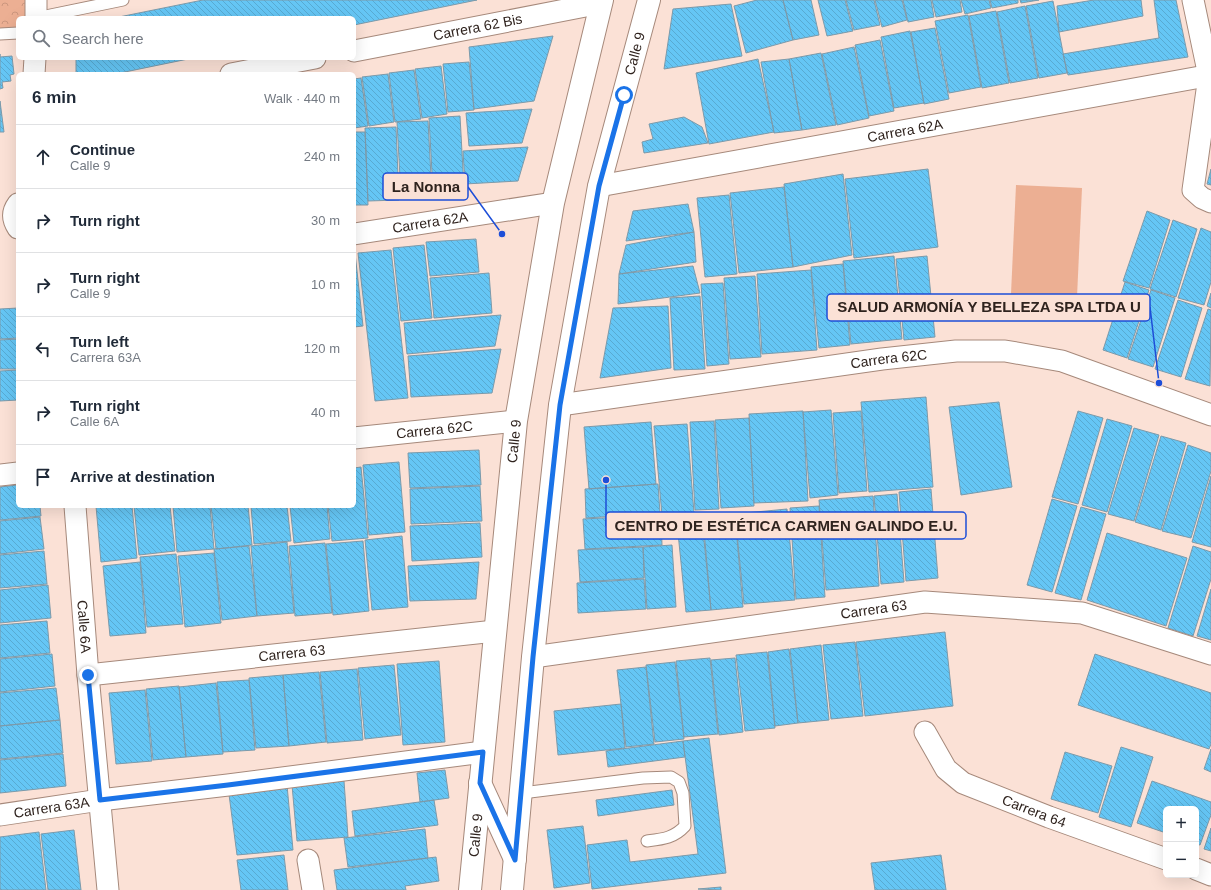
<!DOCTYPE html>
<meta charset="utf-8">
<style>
:root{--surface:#fff;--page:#f6f6f7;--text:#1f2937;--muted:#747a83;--line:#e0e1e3}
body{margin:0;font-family:Arial,sans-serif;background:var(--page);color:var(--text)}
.controls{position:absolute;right:12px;bottom:12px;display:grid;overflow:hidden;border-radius:6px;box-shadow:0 4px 16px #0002}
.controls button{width:36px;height:36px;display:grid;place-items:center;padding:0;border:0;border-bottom:1px solid var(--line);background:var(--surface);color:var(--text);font:20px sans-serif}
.stop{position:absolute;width:12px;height:12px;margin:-9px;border:3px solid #1a73e8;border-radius:50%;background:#fff}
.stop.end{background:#1a73e8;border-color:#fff;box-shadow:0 1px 4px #0008}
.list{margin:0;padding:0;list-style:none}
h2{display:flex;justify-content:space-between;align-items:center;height:52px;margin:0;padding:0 16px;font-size:17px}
h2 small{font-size:13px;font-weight:400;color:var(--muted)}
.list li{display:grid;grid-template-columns:26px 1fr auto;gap:12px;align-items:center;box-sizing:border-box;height:64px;padding:0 16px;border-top:1px solid var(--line)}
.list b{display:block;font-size:15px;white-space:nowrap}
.list p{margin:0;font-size:13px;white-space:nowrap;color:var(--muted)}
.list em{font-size:13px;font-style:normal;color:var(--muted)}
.icon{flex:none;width:22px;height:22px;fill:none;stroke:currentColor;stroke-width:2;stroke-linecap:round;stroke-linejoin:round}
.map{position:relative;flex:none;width:1211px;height:890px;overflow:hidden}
.search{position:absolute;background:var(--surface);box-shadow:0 4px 16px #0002;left:16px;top:16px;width:340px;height:44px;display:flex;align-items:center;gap:10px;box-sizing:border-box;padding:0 14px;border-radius:6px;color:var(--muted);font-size:15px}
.panel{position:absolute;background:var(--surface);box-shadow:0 4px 16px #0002;left:16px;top:72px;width:340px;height:436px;border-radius:6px}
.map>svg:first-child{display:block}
.park{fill:url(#park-crowns)}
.garden{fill:#ecaf93}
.building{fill:url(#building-back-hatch);stroke:#7c9aaa}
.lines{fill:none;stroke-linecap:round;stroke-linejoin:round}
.lane-casing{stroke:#a6897b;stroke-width:13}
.street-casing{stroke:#a6897b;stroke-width:23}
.secondary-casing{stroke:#a6897b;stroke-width:24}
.lane{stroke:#fff;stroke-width:11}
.street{stroke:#fff;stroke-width:21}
.secondary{stroke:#fff;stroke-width:22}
.route{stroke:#1a73e8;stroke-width:5}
.labels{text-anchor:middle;stroke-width:3;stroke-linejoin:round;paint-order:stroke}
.street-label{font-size:14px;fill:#2f231e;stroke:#fbe1d6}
.leader{fill:none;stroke:#1d4ed8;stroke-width:1.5}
.callout-dot{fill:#1d4ed8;stroke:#fbe1d6;stroke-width:1.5}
.callout{fill:#fbe1d6;stroke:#1d4ed8;stroke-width:1.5}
.callout-label{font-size:15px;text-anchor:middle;font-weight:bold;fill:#2f231e}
</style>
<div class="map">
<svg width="1211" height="890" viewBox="0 0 1211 890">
<defs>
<pattern id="park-crowns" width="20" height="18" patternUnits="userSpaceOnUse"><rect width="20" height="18" fill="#ecaf93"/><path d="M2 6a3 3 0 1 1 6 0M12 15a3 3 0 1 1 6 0" fill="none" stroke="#cb967e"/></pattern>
<pattern id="building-back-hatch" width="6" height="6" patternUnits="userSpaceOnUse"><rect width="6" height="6" fill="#65c6f5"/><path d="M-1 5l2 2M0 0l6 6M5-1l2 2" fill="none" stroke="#58aad2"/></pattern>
</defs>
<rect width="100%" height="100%" fill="#fbe1d6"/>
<!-- park -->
<path class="park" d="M0,0H36V18H18V33L0,34Z"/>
<!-- garden -->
<path class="garden" d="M1016,185L1082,188L1077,297L1011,294Z"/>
<!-- building -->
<path class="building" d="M203,0H477L354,25V18H114Z
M757,0H783L793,40L746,53L734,6Z
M783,0H811L819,35L793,40Z
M818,0H845L853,31L827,36Z
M846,0H874L880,25L854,30Z
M875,0H902L907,20L882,27Z
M903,0H931L934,17L908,22Z
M932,0H960L962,12L936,17Z
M961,0H989L991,8L965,14Z
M990,0H1018V3L992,8Z
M1020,0H1039L1021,3Z
M1094,0H1141L1143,16L1059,32L1057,6Z
M1154,0H1176L1188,57L1068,75L1063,54L1159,38Z
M1053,1L1067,73L1039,78L1026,6Z
M731,4L742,56L664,69L673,9Z
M1025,6L1038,78L1010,83L997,12Z
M996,11L1009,83L982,88L969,16Z
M968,15L981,87L949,93L935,21Z
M935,28L949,99L924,104L911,32Z
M910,31L924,103L894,108L881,37Z
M553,36L534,101L474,109L469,47Z
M880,40L894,111L869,116L855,45Z
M854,47L869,118L837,125L822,54Z
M821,53L836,125L802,130L789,59Z
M0,54V57L12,56L14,74L10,75L11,81L2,82L3,88L0,89Z
M76,58H193L115,74H76Z
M758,59L774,132L709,144L696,73Z
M789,59L802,130L774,133L761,62Z
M469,62L474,110L448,112L443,64Z
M441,66L447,114L422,118L415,69Z
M414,70L421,119L395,122L389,73Z
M388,74L394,122L369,126L362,77Z
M361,78L368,126L354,128V79Z
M0,101L4,132H0Z
M532,109L522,143L469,146L466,113Z
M460,116L464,189L433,191L429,118Z
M684,117L702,127L708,143L644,153L642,142L653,139L649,124Z
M428,121L432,195L401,196L397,122Z
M396,127L399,200L368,201L365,128Z
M354,132H365L368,205H354Z
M528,147L518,181L465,184L463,151Z
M928,169L938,247L854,258L845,179Z
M1211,169V185L1207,184Z
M843,174L852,255L793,267L784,184Z
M784,187L793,267L739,273L730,193Z
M729,195L737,274L705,277L697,198Z
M688,204L694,232L626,241L633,211Z
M1147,211L1170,220L1149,288L1123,281Z
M1173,220L1197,229L1176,297L1150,289Z
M1201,228L1211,232V282L1204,305L1178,298Z
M694,232L696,262L619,274L626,245Z
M476,239L479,272L430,276L426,242Z
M424,245L432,318L401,321L393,248Z
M391,250L408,398L375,401L358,253Z
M355,253L363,326L354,327V254Z
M894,256L902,339L851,344L843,261Z
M927,256L935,337L904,340L896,259Z
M843,264L850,345L819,348L811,267Z
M693,266L700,293L618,304L619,274Z
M811,270L817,350L762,354L757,274Z
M489,273L492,313L434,318L430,278Z
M755,276L761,357L730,359L724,278Z
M1125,282L1149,290L1127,358L1103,350Z
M723,283L729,364L707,366L701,284Z
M1151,290L1175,298L1153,367L1128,359Z
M1211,293V308L1207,306Z
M700,296L705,369L674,370L670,298Z
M1178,300L1202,308L1181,377L1155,369Z
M668,306L671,368L600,378L613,308Z
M18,308V338L0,339V309Z
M1208,309L1211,310L1210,386L1185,379Z
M501,315L495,346L407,354L404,323Z
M18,339V369H0V340Z
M501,349L492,393L411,397L408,356Z
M18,370V400L0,401V371Z
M926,397L933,487L869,492L861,402Z
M999,402L1012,487L961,495L949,407Z
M831,410L838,495L810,498L803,412Z
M803,411L808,501L754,503L749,414Z
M861,411L867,491L839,493L833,413Z
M1078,411L1103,418L1078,504L1052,497Z
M749,418L754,506L721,508L715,420Z
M1107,419L1132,426L1107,512L1082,505Z
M714,421L719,509L695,510L690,422Z
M651,422L656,484L589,489L584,427Z
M687,424L694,513L662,515L654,426Z
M1134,428L1159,435L1134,521L1108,514Z
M1161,436L1186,443L1161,530L1135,522Z
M1188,445L1211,453V471L1191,538L1162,531Z
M479,450L481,485L410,488L408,453Z
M399,462L405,532L369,535L363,465Z
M361,467L368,538L332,541L328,506H354V468Z
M1211,476V547L1192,542Z
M658,484L660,513L586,518L585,489Z
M18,485V506H40L41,516L0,520V487Z
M480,486L482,521L411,524L410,489Z
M931,489L938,578L906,581L899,492Z
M897,494L904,582L881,584L874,496Z
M873,496L879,586L826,590L819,500Z
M1052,499L1077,506L1052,592L1027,585Z
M96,506H132L137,558L101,562Z
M134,506H170L175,551L139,555Z
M173,506H210L214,549L177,552Z
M211,506H248L252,545L216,549Z
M251,506H287L291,541L254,544Z
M290,506H327L330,539L294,543Z
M819,506L825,597L796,599L790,508Z
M1081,507L1106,514L1081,600L1055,593Z
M787,509L795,600L744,604L735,514Z
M661,515L662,545L585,549L583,519Z
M735,516L743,607L711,610L703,519Z
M40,517L44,549L0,554V521Z
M702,520L711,610L686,612L677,523Z
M480,523L482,557L412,561L410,526Z
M1107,533L1187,558L1166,626L1087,600Z
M402,536L408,607L372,610L365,540Z
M363,541L369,611L333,615L326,544Z
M287,542L294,613L257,616L251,546Z
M325,543L332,613L295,616L289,546Z
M672,545L676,607L647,609L643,547Z
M249,546L257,616L222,620L214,549Z
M1193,546L1211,552V579L1193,636L1168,628Z
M643,547L644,578L580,582L578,550Z
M44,551L47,584L0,588V555Z
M214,553L221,623L185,627L178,556Z
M176,554L183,624L147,627L140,557Z
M140,562L146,633L110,636L103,566Z
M479,562L476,599L410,601L408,566Z
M644,579L646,609L578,613L577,583Z
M48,585L51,618L0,623V590Z
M1211,589V640L1197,636Z
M47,621L50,653L0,658V625Z
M945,632L953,706L865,716L856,642Z
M855,642L863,716L831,719L823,645Z
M821,645L829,720L798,723L790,649Z
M789,649L798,723L775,726L768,652Z
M767,652L775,728L745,731L736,655Z
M52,654L55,686L0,692V659Z
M1095,654L1211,693V744L1209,749L1078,705Z
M710,658L718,734L684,737L676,661Z
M735,658L743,732L719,735L711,660Z
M439,661L445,742L403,745L397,664Z
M675,662L684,739L655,742L646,665Z
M394,665L401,735L365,739L358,668Z
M646,667L654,744L626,747L617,670Z
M357,669L363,740L327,743L320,672Z
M319,672L326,742L289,746L283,675Z
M283,675L289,746L256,748L249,678Z
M249,680L255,750L223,752L217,682Z
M216,683L223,754L186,757L179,687Z
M179,686L186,757L153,760L146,689Z
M56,688L60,720L0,726V693Z
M145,690L152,761L116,764L109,693Z
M621,704L625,748L558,755L554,711Z
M60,720L63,753L0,759V726Z
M709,738L726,873L592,889L587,845L627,840L630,862L698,854L683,741Z
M683,741L685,757L608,767L606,751Z
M1121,747L1153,757L1131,827L1099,817Z
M1211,749V772L1204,769Z
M1065,752L1112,766L1098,813L1051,799Z
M63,754L66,786L0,793V760Z
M445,770L449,798L420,802L417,773Z
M344,781L348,837L297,841L292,785Z
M1152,781L1211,802V815L1200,845L1196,844V809H1166V833L1137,823Z
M287,785L293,850L237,855L228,787Z
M672,790L674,805L598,816L596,800Z
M434,800L438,825L355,836L352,811Z
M583,826L590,883L554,888L547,830Z
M1211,828V851L1204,849Z
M425,829L428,858L348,867L344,838Z
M74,830L81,890H48L41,834Z
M39,832L46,890H0V837Z
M284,855L288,890H241L237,860Z
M941,855L946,890H875L871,863Z
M436,857L439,881L405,886L406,890H337L334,870Z
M721,887V890L698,889Z"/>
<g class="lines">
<defs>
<path id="lane" d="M36,18L123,0
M0,34L18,33
M522,793L643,778L671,777L679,782L683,793L685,826C674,838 663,839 647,841"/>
<g id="street">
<path d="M36,0V18"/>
<path d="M1193,0L1209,76L1193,190L1202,198L1211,202"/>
<path id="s1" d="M354,51L601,3"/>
<path d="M34,74L35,58"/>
<path d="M231,74L315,58"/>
<path id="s2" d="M599,186L1211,75"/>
<path d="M18,204C12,212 12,219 18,228"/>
<path id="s3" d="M354,234L553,203"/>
<path id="s4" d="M560,405L882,359L956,351H1005L1062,361L1211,415"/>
<path id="s5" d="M354,438L516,421"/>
<path d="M0,475L18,473"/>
<path id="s6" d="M75,506L88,675L108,890"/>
<path id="s7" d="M533,657L925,602L1082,613L1211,654"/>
<path id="s8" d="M88,675L495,631"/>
<path id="s9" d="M925,732L946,769L963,783L1049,817L1166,859"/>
<path id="s10" d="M0,815L100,800L228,785L483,752"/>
<path d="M308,860L313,890"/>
<path d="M1196,869L1211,875"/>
</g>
<g id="secondary">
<path d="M480,783L515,859"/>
<path id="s11" d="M470,890L516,421L553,203L602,0"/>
<path id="s12" d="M512,890L533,657L560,405L599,186L649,0"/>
</g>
</defs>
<!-- lane casing -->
<use href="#lane" class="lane-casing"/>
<!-- street casing -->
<use href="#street" class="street-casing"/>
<!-- secondary casing -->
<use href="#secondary" class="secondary-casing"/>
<!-- lane -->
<use href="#lane" class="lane"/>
<!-- street -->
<use href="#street" class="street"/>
<!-- secondary -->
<use href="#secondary" class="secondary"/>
</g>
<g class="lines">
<!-- route -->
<path class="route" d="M88,675L100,800L228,785L483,752L480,783L515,860L533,657L560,405L599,186L624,95"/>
</g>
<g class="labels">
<!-- street labels -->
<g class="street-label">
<text dy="5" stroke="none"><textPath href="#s1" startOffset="126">Carrera 62 Bis</textPath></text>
<text dy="5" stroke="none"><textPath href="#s12" startOffset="847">Calle 9</textPath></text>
<text dy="5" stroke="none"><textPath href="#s2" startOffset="311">Carrera 62A</textPath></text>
<text dy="5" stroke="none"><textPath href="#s3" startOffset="77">Carrera 62A</textPath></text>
<text dy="5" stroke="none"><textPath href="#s4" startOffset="332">Carrera 62C</textPath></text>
<text dy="5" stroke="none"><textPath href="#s5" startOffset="81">Carrera 62C</textPath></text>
<text dy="5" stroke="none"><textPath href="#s11" startOffset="451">Calle 9</textPath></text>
<text dy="5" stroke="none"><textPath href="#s7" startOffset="344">Carrera 63</textPath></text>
<text dy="5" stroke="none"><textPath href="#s6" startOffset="121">Calle 6A</textPath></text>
<text dy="5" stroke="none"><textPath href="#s8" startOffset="205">Carrera 63</textPath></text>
<text dy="5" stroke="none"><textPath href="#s10" startOffset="52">Carrera 63A</textPath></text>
<text dy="5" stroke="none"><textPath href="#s9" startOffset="141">Carrera 64</textPath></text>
<text dy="5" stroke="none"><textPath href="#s11" startOffset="55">Calle 9</textPath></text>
</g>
</g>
<!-- callouts -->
<path class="leader" d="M502 234L468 187M1159 383L1150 307M606 480L606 526"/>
<g class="callout-dot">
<circle cx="502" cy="234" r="4"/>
<circle cx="1159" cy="383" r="4"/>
<circle cx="606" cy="480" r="4"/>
</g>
<g class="callout">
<rect x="383" y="173" width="85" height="27" rx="4"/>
<rect x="827" y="294" width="323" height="27" rx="4"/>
<rect x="606" y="512" width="360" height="27" rx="4"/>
</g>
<g class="callout-label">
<text x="426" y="192">La Nonna</text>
<text x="989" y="312">SALUD ARMONÍA Y BELLEZA SPA LTDA U</text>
<text x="786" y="531">CENTRO DE ESTÉTICA CARMEN GALINDO E.U.</text>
</g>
</svg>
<div class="controls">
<button>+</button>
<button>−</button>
</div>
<div class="stop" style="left:624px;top:95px"></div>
<div class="stop end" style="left:88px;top:675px"></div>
<div class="search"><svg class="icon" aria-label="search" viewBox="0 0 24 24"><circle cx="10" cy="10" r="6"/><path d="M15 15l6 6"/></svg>Search here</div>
<section class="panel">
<h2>6 min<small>Walk · 440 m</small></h2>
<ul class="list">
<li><svg class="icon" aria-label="ahead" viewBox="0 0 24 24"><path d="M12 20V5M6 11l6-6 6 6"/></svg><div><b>Continue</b><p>Calle 9</p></div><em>240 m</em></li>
<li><svg class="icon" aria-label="right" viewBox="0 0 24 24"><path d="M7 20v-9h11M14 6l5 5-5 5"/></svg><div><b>Turn right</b></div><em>30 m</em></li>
<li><svg class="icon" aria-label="right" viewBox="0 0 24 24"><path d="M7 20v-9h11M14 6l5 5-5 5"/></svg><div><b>Turn right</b><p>Calle 9</p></div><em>10 m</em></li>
<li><svg class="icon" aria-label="left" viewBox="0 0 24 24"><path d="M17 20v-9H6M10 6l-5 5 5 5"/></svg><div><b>Turn left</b><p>Carrera 63A</p></div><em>120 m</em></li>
<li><svg class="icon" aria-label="right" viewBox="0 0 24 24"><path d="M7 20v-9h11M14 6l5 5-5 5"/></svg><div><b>Turn right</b><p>Calle 6A</p></div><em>40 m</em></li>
<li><svg class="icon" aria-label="arrive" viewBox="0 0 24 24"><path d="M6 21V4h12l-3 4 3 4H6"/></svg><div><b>Arrive at destination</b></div></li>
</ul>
</section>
</div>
